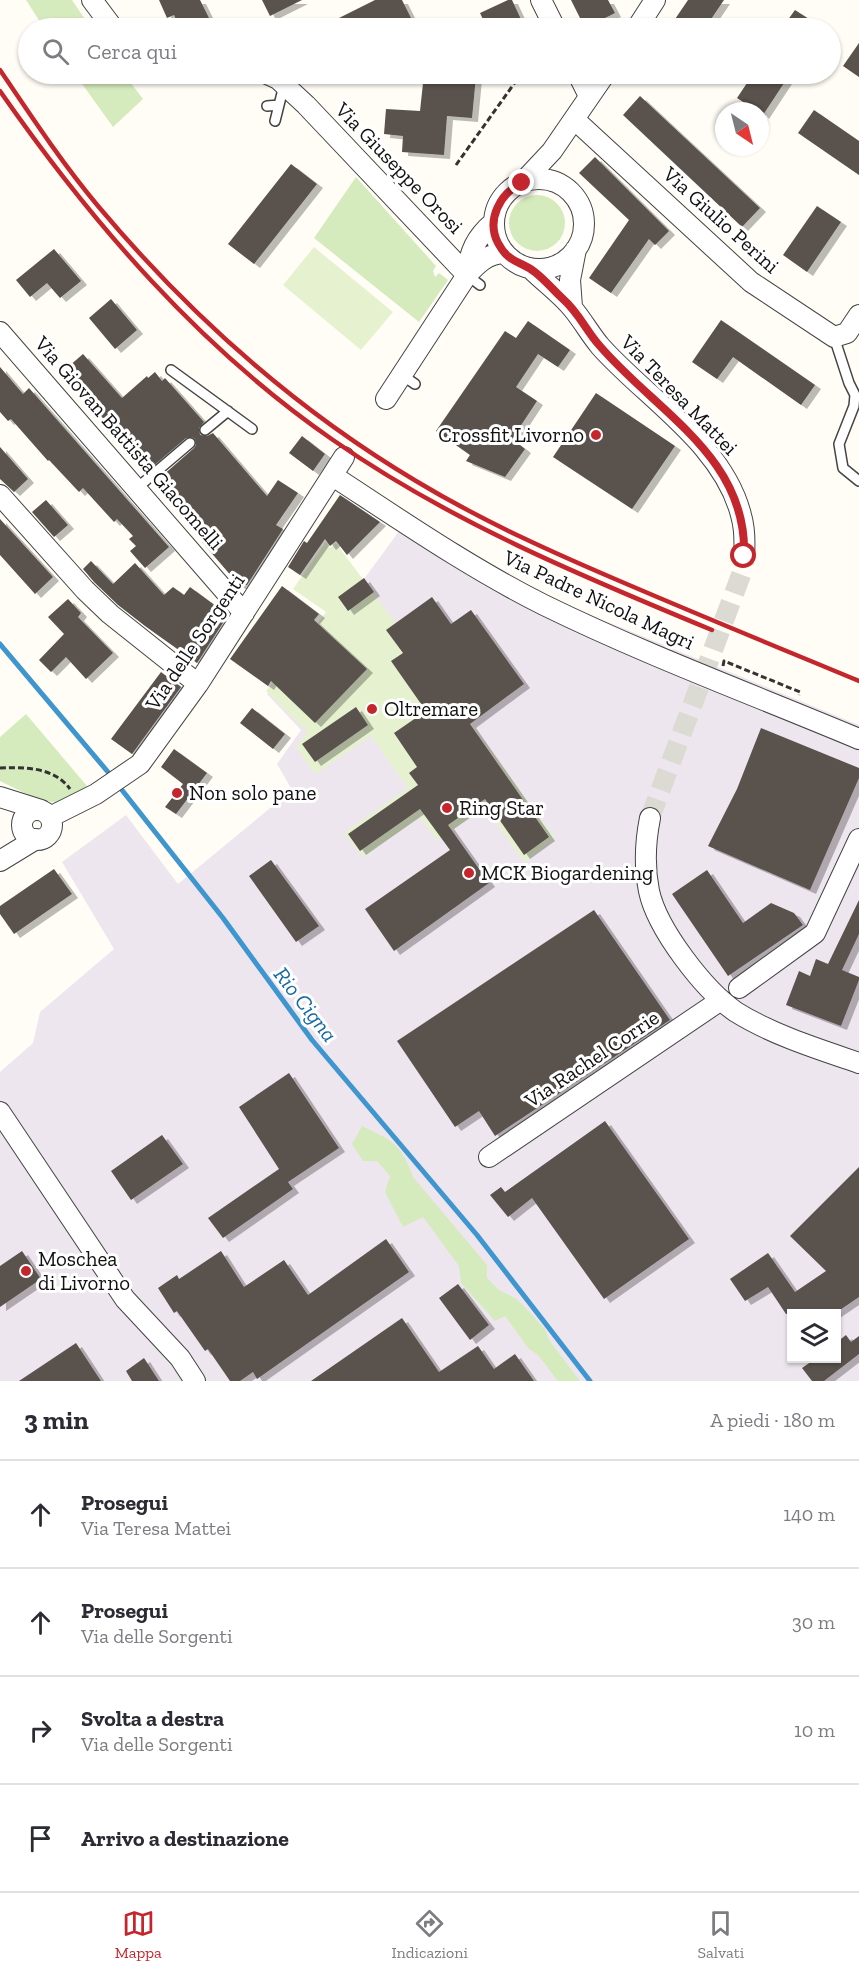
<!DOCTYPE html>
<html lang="it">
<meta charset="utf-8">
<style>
:root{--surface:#fff;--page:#f7f7f7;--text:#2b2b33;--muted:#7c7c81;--line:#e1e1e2;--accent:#c4262e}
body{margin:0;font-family:"Zilla Slab",serif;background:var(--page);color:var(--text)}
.controls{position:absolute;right:18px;bottom:18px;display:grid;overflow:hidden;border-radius:0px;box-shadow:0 2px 4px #0004}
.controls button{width:54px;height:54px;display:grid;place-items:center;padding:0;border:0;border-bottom:2px solid var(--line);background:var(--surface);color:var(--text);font:30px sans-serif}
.compass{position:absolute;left:715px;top:102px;width:54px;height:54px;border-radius:50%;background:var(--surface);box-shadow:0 2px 4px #0004;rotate:145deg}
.stop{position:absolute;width:18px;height:18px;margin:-14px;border:4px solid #c4262e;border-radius:50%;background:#fff}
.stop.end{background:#c4262e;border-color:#fff;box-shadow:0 2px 6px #0008}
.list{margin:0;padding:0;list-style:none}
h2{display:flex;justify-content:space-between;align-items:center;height:78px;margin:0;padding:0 24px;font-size:26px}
h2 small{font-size:20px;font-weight:400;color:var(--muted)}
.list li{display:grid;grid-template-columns:39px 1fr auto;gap:18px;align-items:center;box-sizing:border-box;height:108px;padding:0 24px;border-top:2px solid var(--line)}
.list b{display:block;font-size:22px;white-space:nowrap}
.list p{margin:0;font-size:20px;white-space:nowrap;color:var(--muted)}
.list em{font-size:20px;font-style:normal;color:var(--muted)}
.icon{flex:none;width:33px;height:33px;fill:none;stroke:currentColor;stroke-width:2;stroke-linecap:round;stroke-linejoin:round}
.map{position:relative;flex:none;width:859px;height:1381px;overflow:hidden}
.search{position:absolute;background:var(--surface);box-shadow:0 2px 4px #0004;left:18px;right:18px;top:18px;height:66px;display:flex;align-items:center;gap:15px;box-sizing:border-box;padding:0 21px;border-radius:33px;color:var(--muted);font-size:22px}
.sheet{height:510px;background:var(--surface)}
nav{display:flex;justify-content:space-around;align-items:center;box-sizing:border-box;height:84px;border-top:2px solid var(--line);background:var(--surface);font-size:16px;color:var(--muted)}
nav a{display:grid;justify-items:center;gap:3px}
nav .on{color:var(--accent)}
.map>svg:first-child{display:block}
.industrial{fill:#eee6ef;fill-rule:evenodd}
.green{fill:#d5ebbd}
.pitch{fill:#e6f2cf}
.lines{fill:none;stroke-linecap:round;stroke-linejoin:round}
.stream{stroke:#3f96cf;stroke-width:5}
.building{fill:#5a524d;filter:url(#shadow)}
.minor-tunnel{stroke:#dbdad3;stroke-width:20;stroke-dasharray:20 10;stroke-linecap:butt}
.service-casing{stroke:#444;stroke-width:12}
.minor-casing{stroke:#444;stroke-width:22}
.path{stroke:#333;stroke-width:3;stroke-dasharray:6 3;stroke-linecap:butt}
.service{stroke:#fff;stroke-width:9}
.minor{stroke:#fff;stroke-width:20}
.rail{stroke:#c4262e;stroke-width:4.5}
.route{stroke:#c4262e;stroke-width:8}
.poi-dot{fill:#c4262e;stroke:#fff;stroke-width:2}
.labels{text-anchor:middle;stroke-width:6;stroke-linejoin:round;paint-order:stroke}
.street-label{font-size:21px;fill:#111;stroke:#fff}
.poi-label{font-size:21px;fill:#111;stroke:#fff;text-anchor:start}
.water-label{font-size:22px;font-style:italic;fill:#1768a6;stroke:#fff}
</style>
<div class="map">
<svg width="859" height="1381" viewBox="0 0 859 1381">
<defs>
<filter id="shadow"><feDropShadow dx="6" dy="4" stdDeviation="0" flood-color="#0004"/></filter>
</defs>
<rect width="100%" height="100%" fill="#fffdf5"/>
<!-- industrial -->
<path class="industrial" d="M408,519L520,586L859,725V1381H0V1072L33,1043L40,1012L114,949L62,862L126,815L178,884L292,790L277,764L301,730L267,694L336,617ZM792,1314H836V1358H792Z"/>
<!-- green -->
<path class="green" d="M26,0H72L91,28H44Z
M75,74H124L143,99L113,127Z
M356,177L436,266L433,271L435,277L439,273L448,280L419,322L314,238Z
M509 223a28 28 0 1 1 56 0a28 28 0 1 1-56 0Z
M26,714L87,786C80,791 71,799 63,802C48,806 14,788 0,781V737Z
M362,1126C392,1140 402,1145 413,1177L487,1265V1278L499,1290L517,1299L545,1329L549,1340L580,1381H558L538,1355L529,1349L505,1316L495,1321L461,1283L459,1266L423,1217L403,1227L385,1192L390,1176L377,1161H363L352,1144Z"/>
<!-- pitch -->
<path class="pitch" d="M314,247L393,312L361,350L283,285Z
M326,542L330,548L336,543L555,838L524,862L485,807L437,840L420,817L363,857L344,833L408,788L371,736L315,774L296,747L308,732L266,691L326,612L293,589Z"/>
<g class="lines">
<!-- stream -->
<path class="stream" d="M0,644L113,778
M118,785L223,918L312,1040L477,1235L590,1381"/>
</g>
<!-- building -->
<path class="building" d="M159,0H200L209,18L187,28L183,22L178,24L174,15L167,18Z
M262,0H302L270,16Z
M375,0H402L416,28H342L337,19Z
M508,0H512L525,28H487L480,13Z
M571,0H608L615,13L585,28Z
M688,0H724L705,28H669Z
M795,10L823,28H782Z
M859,43V77L843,66Z
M424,74L476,76L472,118L447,116L444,155L402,152L403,136L384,134L386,109L420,111Z
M753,74H790L763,115L760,111H757L737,98Z
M640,96L760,208L742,227L623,115Z
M814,110L859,141V175L798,133Z
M595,157L669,231L655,245L649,239L611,293L589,278L629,220L579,173Z
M291,164L317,184L254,264L228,244Z
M817,206L841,222L807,272L783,255Z
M54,249L81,281L60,298L47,283L30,297L16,280Z
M111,299L137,330L115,349L89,318Z
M721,320L815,385L801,405L733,357L717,379L692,362Z
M528,321L570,350L558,367L538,354L516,387L537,401L512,439L525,449L505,477L466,461L470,455L436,431L505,331L516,338Z
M83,354L122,398L147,376L148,378L155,372L162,381L165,378L204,422L199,428L200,435L207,436L213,433L267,496L278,480L298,493L276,525L283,529L247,585H239L202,542L213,533L161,477L194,448L196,445L195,439L192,437L186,438L152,467L147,461L144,463L61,373Z
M0,367L23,394L29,388L169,547L145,568L130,551L136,546L129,539L133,536L117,519L114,522L83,488L79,492L49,460L48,461L11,419L8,421L0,412Z
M596,393L675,446L632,509L553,457Z
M302,436L325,454L313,471L289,453Z
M0,447L28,479L14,492L0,479Z
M340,495L380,522L347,555L336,541L330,546L325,539L300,575L288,567L304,541L307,543Z
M46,500L68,525L54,537L32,512Z
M0,519L53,577L35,594L0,555Z
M91,561L113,584L135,563L164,595L173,587L184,595L190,587L228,615L197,663L145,626L118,605L94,582L83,569Z
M364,578L374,592L348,611L338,597Z
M282,586L319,614L314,620L367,669L315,723L271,681L268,686L230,659Z
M432,597L451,624L471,610L524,684L470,724L549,837L524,855L485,799L448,825L489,883L394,951L365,909L450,850L420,809L360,851L348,834L418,785L409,773L417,767L394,733L426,711L391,661L403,653L386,630Z
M68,599L81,613L78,617L113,653L86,679L66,657L51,672L39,660L64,634L48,617Z
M161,672L181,687L132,754L111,739Z
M356,707L368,725L315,762L302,744Z
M252,708L285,734L273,749L240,723Z
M761,728L859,768V778L810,890L708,846L737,789Z
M174,749L207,773L176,814L165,807L183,784L161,767Z
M271,860L319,926L296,942L249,876Z
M54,869L72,894L14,934L0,914V906Z
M707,870L743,923L771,903L794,913L803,925L728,976L672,894Z
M859,900V934L842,970L859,977V980L841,1026L786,1005L799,971L810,976L816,959L828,964Z
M594,910L670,1020L495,1136L479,1111L455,1127L397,1041Z
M289,1073L339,1148L288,1182L293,1189L223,1238L208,1218L279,1169L239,1107Z
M605,1121L689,1239L604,1299L532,1198L508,1217L490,1195L501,1187L505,1192Z
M162,1135L183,1164L131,1200L111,1171Z
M859,1167V1297L834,1314H786L768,1287L745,1301L730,1279L768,1253L795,1292L826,1271L790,1236Z
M386,1239L409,1272L257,1379L253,1372L240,1381H230L208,1349L205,1351L177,1311L174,1313L158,1288L177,1275L179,1279L221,1251L244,1287L284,1260L308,1295Z
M22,1251L41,1279L0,1307V1266Z
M458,1284L489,1325L470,1340L439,1298Z
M402,1318L439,1372L478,1346L494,1369L515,1354L534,1381H311Z
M846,1335L851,1342L859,1336V1354L824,1381H812L802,1368L815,1359H837V1342Z
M76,1343L101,1381H19Z
M144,1358L159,1381H132L126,1371Z"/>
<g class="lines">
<!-- minor-tunnel -->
<path class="minor-tunnel" d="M650,818L744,567V556"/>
<defs>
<path id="service" d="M267,106L279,105
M275,121L284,85
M467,275L480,285
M834,337L849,383L855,395L854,406L839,444L843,468L859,481
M171,370L252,429
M402,375L415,384
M205,430L228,411
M137,488L190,443"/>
<path id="minor" d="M92,0L113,28
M541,0L555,28
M637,28L655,0
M267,74L278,79L306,105L467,275
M578,74L589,96
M574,119L751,282L834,337L847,333L859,315
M494 224a45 45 0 1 1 90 0a45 45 0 1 1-90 0Z
M522,183L552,151L605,74
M530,268C544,282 561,294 573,309C583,321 590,334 600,346C646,398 723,444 741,515C745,529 745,542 744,556
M467,275C469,252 476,237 494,222
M572,307L570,280L576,249
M0,332L244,613
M386,399L467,275C478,263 487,254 504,253
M333,476C402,521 470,568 544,605C646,655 754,695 859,739
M0,495L85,590L110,614L198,684
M0,797L41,810
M22 825a15 15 0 1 1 30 0a15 15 0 1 1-30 0Z
M50,817L96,794L140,764L198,684L344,457
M650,818C645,843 644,866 649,891C657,929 704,990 736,1012C773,1035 818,1049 859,1063
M0,861L36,839
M739,988L815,933L859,839
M0,1112L125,1299L180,1358L195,1381
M489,1157L721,1000"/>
</defs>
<!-- service casing -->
<use href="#service" class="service-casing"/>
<!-- minor casing -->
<use href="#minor" class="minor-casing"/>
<!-- path -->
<path class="path" d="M456,165L521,74
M723,666L724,661L800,692L799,695
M0,768C25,767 54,767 70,789"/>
<!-- service -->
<use href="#service" class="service"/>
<!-- minor -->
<use href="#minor" class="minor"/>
<!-- rail -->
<path class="rail" d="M0,70C31,116 62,163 98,206C188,313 295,409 416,481C484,522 556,554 629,585C706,618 782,649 859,681
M0,91C92,223 200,348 333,440C449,521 581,576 712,630"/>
</g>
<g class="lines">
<!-- route -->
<path class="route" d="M522,183C500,193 486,220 498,243C507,260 515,260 529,268C540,274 553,290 563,299C578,312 586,330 599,345C656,412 748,457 744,556"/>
</g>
<!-- markers -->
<g class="poi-dot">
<circle cx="596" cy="435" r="6"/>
<circle cx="372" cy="709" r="6"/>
<circle cx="177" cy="793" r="6"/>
<circle cx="447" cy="808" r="6"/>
<circle cx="469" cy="873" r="6"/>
<circle cx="26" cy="1271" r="6"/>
</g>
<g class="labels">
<!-- street labels -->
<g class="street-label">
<text transform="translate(399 168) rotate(46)" y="7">Via Giuseppe Orosi</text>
<text transform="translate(721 220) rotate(42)" y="7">Via Giulio Perini</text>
<text transform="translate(679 395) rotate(46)" y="7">Via Teresa Mattei</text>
<text transform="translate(129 443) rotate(49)" y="7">Via Giovan Battista Giacomelli</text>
<text transform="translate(599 600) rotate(25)" y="7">Via Padre Nicola Magri</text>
<text transform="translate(195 642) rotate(-56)" y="7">Via delle Sorgenti</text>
<text transform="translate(592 1059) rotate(-34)" y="7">Via Rachel Corrie</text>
</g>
<!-- poi labels -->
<g class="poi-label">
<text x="584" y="442" text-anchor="end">Crossfit Livorno</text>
<text x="384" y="716">Oltremare</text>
<text x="189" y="800">Non solo pane</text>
<text x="459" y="815">Ring Star</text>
<text x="481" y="880">MCK Biogardening</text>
<text x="38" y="1266">Moschea<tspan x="38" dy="24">di Livorno</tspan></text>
</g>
<!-- water labels -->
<g class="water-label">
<text transform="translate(306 1004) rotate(52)" y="8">Rio Cigna</text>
</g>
</g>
</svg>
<div class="controls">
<button><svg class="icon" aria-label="layers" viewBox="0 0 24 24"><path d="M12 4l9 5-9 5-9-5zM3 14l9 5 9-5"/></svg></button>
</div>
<svg class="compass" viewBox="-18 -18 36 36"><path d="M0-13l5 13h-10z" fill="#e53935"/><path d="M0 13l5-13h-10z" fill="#7c7c81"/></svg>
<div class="stop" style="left:744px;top:556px"></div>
<div class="stop end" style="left:522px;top:183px"></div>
<div class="search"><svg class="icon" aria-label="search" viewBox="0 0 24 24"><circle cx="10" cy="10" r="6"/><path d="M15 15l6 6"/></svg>Cerca qui</div>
</div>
<section class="sheet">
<h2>3 min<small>A piedi · 180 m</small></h2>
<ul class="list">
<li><svg class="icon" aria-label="ahead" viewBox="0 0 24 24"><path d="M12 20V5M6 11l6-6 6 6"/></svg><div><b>Prosegui</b><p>Via Teresa Mattei</p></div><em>140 m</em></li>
<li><svg class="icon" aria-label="ahead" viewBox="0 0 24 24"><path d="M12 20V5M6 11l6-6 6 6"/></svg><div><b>Prosegui</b><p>Via delle Sorgenti</p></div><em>30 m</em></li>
<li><svg class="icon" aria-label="right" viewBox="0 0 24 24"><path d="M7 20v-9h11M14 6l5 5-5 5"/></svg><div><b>Svolta a destra</b><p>Via delle Sorgenti</p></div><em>10 m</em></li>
<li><svg class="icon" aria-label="arrive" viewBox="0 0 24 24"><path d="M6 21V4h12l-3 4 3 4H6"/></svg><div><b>Arrivo a destinazione</b></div></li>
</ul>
</section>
<nav>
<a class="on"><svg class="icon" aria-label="map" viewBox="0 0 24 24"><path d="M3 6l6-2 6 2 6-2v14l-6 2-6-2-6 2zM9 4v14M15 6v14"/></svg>Mappa</a>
<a><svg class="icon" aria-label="directions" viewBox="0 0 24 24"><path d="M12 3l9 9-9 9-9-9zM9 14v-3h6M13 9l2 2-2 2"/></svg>Indicazioni</a>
<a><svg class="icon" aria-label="saved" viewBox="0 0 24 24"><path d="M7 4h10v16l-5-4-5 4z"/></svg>Salvati</a>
</nav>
